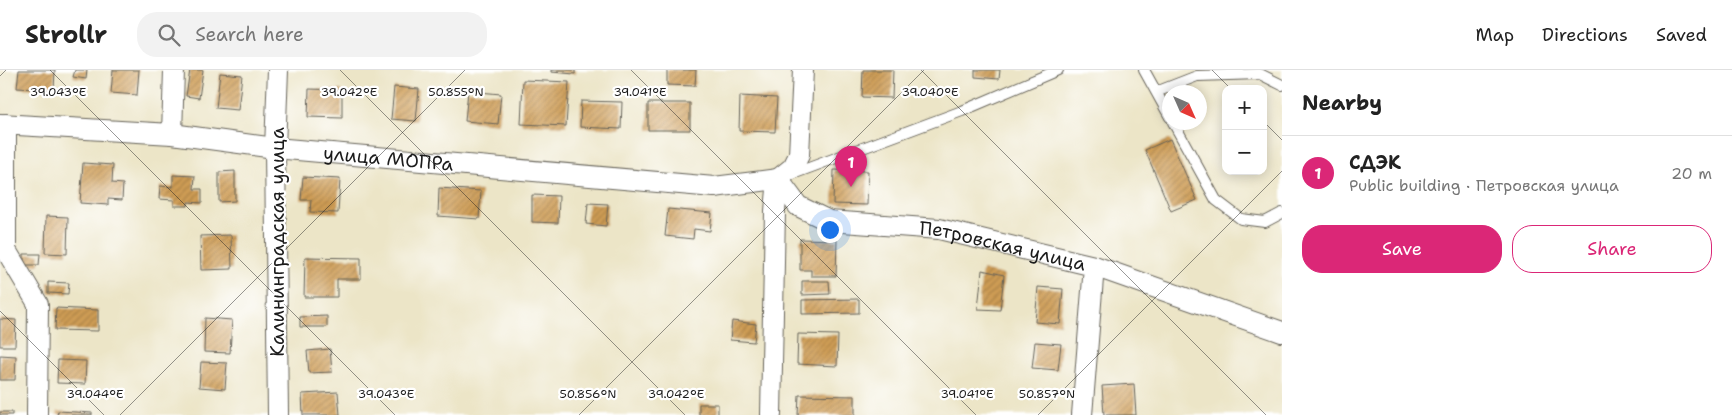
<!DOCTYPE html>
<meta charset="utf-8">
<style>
:root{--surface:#fff;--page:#f2f2f2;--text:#222;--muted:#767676;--line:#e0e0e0;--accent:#db2777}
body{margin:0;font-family:"Shantell Sans",sans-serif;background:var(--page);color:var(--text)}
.controls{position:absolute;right:15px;top:15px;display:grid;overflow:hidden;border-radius:10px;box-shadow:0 2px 12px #0003}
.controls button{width:45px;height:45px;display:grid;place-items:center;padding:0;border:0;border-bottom:1px solid var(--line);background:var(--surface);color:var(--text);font:25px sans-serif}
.compass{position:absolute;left:1162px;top:15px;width:45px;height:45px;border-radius:50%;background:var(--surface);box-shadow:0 2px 12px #0003;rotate:135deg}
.you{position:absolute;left:829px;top:159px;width:18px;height:18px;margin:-12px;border:4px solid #fff;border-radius:50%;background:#1a73e8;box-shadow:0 0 0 8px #1a73e833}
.badge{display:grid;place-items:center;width:32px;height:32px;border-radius:50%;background:var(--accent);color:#fff;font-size:16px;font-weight:700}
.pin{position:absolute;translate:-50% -41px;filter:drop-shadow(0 1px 2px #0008)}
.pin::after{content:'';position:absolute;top:26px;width:18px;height:15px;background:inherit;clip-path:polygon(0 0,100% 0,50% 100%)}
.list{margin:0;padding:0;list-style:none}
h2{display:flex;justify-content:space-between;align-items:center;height:65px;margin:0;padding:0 20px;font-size:21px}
h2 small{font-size:16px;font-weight:400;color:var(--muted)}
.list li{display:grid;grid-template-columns:32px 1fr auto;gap:15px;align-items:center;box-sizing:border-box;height:75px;padding:0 20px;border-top:1px solid var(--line)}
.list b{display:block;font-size:19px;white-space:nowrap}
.list p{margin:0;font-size:16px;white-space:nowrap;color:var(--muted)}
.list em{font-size:16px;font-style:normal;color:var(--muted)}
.actions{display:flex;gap:10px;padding:15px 20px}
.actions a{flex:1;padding:11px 0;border:1px solid var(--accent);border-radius:20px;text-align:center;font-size:18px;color:var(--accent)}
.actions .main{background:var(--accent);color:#fff}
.icon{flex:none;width:28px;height:28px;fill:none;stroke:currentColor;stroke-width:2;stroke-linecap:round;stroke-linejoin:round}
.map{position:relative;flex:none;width:1282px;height:345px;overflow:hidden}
header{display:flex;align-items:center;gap:30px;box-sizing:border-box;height:70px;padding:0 25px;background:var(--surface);border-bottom:1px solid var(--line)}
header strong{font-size:24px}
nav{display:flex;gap:28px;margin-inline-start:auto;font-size:18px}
.search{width:350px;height:45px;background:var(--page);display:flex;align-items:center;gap:12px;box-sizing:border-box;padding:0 18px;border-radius:20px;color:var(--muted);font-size:19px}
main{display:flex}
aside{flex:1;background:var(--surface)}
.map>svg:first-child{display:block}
.building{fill:url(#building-hatch)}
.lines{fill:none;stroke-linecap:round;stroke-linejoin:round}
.lane-casing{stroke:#656258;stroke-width:12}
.street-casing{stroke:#656258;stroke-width:22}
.lane{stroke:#fff;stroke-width:10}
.street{stroke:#fff;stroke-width:20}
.ticks{fill:none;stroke:#1c1c1c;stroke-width:1;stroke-opacity:0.45}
.labels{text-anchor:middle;stroke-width:4.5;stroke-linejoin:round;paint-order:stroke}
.street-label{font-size:19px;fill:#1c1c1c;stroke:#fff}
.ticks-label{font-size:12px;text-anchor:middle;fill:#1c1c1c;stroke:#fff;stroke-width:4.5;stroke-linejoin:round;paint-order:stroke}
</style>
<header>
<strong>Strollr</strong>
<div class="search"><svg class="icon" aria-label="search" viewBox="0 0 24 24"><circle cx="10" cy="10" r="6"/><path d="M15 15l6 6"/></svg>Search here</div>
<nav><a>Map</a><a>Directions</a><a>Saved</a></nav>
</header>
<main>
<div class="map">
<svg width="1282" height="345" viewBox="0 0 1282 345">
<defs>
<pattern id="building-hatch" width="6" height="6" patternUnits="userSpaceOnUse" patternTransform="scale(1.25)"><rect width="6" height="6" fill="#ce9c54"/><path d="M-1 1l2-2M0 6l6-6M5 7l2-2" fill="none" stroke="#a67e45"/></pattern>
</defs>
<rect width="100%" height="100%" fill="#fff"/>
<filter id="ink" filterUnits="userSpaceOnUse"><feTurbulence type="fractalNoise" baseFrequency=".02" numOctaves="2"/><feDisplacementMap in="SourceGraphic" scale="10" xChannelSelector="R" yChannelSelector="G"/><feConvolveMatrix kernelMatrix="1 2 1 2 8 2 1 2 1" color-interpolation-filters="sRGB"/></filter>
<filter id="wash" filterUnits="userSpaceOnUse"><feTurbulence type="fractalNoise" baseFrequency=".0096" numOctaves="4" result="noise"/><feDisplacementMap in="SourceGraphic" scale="20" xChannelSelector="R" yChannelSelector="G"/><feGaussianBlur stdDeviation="1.12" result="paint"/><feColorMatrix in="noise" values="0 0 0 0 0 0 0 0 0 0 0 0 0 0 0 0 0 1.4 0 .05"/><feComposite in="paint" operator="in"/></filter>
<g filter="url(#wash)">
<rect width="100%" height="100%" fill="#ece5c7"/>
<g id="blocks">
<!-- building -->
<path class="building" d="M19,0H55L54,20L17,18Z
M75,0H87L86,9L73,7Z
M113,0H139L137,25L111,23Z
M190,0H203L199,28L186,26Z
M551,0H575V4L551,2Z
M667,0H696L695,16L667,15Z
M863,0H893L892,28L862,27Z
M975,0H1000L999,9L975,7Z
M220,3L242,5L238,40L216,38Z
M523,10L569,12L566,56L521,54Z
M394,17L419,19L416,51L391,49Z
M309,19L342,20V48L308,47Z
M468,21L501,24L498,54L465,51Z
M740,26L777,28L775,62L739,61Z
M581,31L622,32L621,59L580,57Z
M648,33H690V60H648Z
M1170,69L1197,130L1171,141L1145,80Z
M83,93L113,95L112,113L123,114L122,130L108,129V135L80,133Z
M834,100L868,101L867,135L833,134Z
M235,101V131L219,132V102Z
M173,105L195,106L194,119H202V133L188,132V136H174V130L159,129L160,116L173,117Z
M303,107L340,109L338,143L310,142L311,130H301Z
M439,118L481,121L479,149L438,146Z
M532,125L559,126L558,153L532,152Z
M588,133L608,134L606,156L586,154Z
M668,139L712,143L710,161L694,159L693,169L665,166Z
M46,146L68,147L67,184L45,183Z
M231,165L232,199L201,200L200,166Z
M800,169L837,170L836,206H811V200H800Z
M24,184H40L39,195H24Z
M305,187L361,188V209H337V227H304Z
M982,200L1004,205L1000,240L978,239Z
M802,211H829L830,224L802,225Z
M48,212L69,213L68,224L48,223Z
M1038,217L1063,219L1060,254L1035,252Z
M859,229V243L802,244V230Z
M56,238L98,240V261L55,260Z
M327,246V257H300V247Z
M205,248L232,250L230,283L204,282Z
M0,249L16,250L15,276H0Z
M732,251L756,254L754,272L730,270Z
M798,264L838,265L837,296L797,294Z
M1035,272L1061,274L1058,300L1032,298Z
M330,279L332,302L309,303L307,281Z
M0,285L16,286L15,310H0Z
M58,290L86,291L85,314L57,313Z
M201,292L227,293L225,319L199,317Z
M1134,314L1136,345H1104L1102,316Z
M338,322L340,345H303L302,324Z
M799,325L855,326V345H798Z
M699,334H718V345H699Z
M58,341L92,343V345H57Z
M0,342H12V345H0Z"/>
</g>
</g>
<g filter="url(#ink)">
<use href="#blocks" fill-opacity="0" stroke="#656258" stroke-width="1"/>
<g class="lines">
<defs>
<path id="lane" d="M1144,0L1170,47
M1156,22L1197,6L1260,4L1282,15
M1173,52L1216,130L1241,149L1265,152L1282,143
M790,105L962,41L1058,0"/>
<g id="street">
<path id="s1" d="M0,54L172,64L275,78L714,117L778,109"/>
<path d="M6,54V180L38,234L37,345"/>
<path d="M172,64L174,0"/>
<path id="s2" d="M778,109L798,136L829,151L939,159L1094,196L1082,345"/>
<path d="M1094,196L1282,262"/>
<path d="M278,345L275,78L278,0"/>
<path d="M771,345L775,141L778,109L793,97L799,85L803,0"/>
</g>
</defs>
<!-- lane casing -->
<use href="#lane" class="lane-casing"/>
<!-- street casing -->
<use href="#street" class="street-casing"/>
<!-- lane -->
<use href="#lane" class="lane"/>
<!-- street -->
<use href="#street" class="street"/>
</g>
</g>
<!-- ticks -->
<path class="ticks" d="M50,0L395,345M340,0L685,345M631,0L976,345M921,0L1266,345M1212,0L1231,19M0,6L6,0M1263,51L1282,70M0,241L104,345M120,345L465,0M579,345L924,0M1038,345L1282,101"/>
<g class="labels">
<!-- street labels -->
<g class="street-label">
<text dy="7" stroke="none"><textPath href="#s1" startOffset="390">улица МОПРа</textPath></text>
<text transform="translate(277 172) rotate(-90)" y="7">Калининградская улица</text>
<text dy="7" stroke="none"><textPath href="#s2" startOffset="244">Петровская улица</textPath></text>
</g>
</g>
<g class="ticks-label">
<text x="58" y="26">39.043°E</text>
<text x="349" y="26">39.042°E</text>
<text x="456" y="26">50.855°N</text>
<text x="640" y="26">39.041°E</text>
<text x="930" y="26">39.040°E</text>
<text x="95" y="328">39.044°E</text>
<text x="386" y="328">39.043°E</text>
<text x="588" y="328">50.856°N</text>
<text x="676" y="328">39.042°E</text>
<text x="967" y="328">39.041°E</text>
<text x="1047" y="328">50.857°N</text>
</g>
</svg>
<div class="controls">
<button>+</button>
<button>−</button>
</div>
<svg class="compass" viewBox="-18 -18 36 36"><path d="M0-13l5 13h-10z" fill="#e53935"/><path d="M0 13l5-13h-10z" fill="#767676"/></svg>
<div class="you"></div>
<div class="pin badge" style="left:851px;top:117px">1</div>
</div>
<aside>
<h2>Nearby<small></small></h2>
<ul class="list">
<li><span class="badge">1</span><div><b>СДЭК</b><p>Public building · Петровская улица</p></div><em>20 m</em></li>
</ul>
<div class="actions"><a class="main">Save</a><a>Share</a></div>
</aside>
</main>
